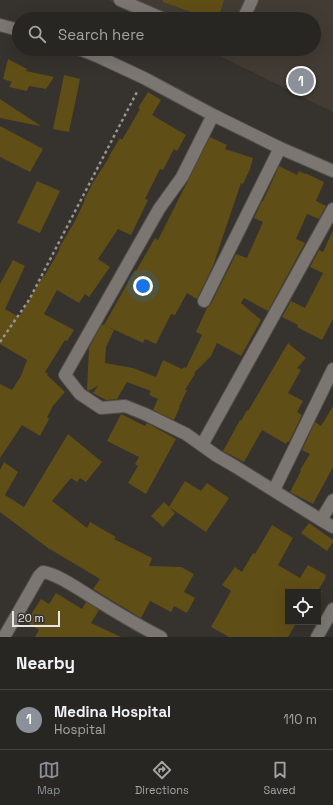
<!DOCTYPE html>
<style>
:root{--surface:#282622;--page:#34322f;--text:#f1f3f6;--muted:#a5a5a5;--line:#444340;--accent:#8c9099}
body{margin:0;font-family:"Space Grotesk",sans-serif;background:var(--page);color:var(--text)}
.controls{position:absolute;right:12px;bottom:12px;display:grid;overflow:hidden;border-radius:0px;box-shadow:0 4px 16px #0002}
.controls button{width:36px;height:36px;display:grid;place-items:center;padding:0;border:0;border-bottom:1px solid var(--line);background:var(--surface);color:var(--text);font:20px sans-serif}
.scale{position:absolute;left:12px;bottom:10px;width:48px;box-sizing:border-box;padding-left:4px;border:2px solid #e9e7e4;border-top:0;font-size:11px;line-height:14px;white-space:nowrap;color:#e9e7e4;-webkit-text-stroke:3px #36322e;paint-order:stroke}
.you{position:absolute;left:143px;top:286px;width:14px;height:14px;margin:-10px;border:3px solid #fff;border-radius:50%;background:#1a73e8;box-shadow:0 0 0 6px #1a73e833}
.badge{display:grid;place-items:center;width:26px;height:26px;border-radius:50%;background:var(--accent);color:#fff;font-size:13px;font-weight:700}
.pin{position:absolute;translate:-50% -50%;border:2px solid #fff;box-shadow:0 1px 4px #0006}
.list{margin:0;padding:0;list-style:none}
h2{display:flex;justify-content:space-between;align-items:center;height:52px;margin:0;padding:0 16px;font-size:17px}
h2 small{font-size:13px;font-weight:400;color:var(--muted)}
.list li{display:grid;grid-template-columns:26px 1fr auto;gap:12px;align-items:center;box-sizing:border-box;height:60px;padding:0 16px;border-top:1px solid var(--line)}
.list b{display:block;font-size:15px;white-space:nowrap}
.list p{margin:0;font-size:13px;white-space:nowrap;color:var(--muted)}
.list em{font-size:13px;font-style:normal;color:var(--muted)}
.icon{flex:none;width:22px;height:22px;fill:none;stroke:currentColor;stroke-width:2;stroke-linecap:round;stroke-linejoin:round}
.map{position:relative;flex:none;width:333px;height:637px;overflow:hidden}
.search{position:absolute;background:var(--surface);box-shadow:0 4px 16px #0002;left:12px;right:12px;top:12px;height:44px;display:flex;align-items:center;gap:10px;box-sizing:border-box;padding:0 14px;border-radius:22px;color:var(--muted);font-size:15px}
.sheet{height:112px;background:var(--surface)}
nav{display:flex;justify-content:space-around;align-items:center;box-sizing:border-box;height:56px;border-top:1px solid var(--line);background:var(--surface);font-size:11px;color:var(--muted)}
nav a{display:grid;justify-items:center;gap:2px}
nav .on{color:var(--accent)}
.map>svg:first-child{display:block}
.built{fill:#433c34}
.building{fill:#5f4e16}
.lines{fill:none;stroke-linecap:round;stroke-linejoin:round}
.minor-casing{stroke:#524f4c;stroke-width:14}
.path{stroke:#969390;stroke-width:2.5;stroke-dasharray:3 3;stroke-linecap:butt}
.minor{stroke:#7b7672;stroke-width:12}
</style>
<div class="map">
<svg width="333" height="637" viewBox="0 0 333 637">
<rect width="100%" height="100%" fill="#36322e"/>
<!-- built -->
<path class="built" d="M108,0H333V112L206,49H314V19H146Z"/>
<!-- building -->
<path class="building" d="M163,0H224L218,19H199L200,15L163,2Z
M8,59L27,69L26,71L54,77L46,89L29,86L27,91L9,87L12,82L3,79Z
M64,75L80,79L69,132L53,129Z
M148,92L161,100L152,115L186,135L177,151L174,149L163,170L160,169L145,199L148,200L131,235L118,229L98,259L110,267L89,297L85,294L79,303L57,290L44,314L74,330L67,341L65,340L45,372L48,373L47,375L65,392L52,407V408L47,417L49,419L40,436L22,425L0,458V384L12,390L21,376L27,360L0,344V284L13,260L25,266L5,309L19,317L43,276L44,277L60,249L59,248L75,221L85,200H84L92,184L110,156H109L120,138L122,140L140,109L138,108Z
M0,99L41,126H40L0,118Z
M0,126L43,149L30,172L0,157Z
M210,137L227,145L225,149L253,158L250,169L243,184L241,183L213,266L197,299L187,293L175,315L171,314L156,344L145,339L143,343L104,325L135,270L136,271L155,238L158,240Z
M279,166L297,175L299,171L305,174V173L324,182L316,201L326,206L319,219L307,214L296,239L305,243L268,311L244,298L241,303L261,320L241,356L217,343L211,356L194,373L195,374L185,390H187L179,407H180L174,420L153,410L158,399L149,395L151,391L127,382L117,399L106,400L93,393L98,386L88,391L87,389L89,348L102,324L114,330L106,347L105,363L133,368L156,377L163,360L182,369L184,367L186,368L202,335L196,332L207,308L211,304L236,254L247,258L263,222L254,218L262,201H263Z
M37,181L60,191L40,233L17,223Z
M333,230V319L322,340L297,327L298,325L282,317L291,301L305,308L323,273L310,267L319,250L323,252Z
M288,343L306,358L297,368L301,370L288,393L303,401L297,412L302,415L289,442L288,441L286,444L262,430L244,462L223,451L240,420L241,421L247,410L248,411Z
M333,406V467L313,504L290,492L301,471L300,470L310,454L302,450L315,422L321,426Z
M121,414L145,426L147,423L176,439L146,494L128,483L138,466L135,464L139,457L107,441Z
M68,434L102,462L86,482L80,478L77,482L71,478L52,501L87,528L90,522L116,537L114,539L152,558L149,566L181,567L194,574L184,592L195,598L187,613L174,606L171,612L150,601L141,618L93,589L100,579L48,548L0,512V470L4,462L18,472L5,495L24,507Z
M185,481L201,491L207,483L229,498L206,532L169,507Z
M164,502L175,513L163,527L151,516Z
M309,523L333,540V542L327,551L301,533Z
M272,525L293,538L278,565L300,578L308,565L326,575L325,576L326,577L319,589L323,592H288V622H297L288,637H229L211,627L231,591L222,585L235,567L242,572L253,553L255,554Z
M56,593L82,609L86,602L99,610L91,623L121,637H35L39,630L26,622L41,599L49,604Z"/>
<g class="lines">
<defs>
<path id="minor" d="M120,0L164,19
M243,19L252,0
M0,25L19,30
M79,49L99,57L144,78L213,115L280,148L333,171
M213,115L182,177L159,209L65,375L80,394L101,408L125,406L145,414L186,434L217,456L236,467L321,520L333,527
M204,301L280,148
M202,445L333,209
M274,490L333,369
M321,520L333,500
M4,637L39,576L43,572C59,574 84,593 98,601C119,614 139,626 161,637
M317,637L333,609"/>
</defs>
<!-- minor casing -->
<use href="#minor" class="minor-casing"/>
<!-- path -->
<path class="path" d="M0,342L29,300L138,90"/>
<!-- minor -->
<use href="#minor" class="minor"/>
</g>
</svg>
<div class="controls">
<button><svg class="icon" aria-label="locate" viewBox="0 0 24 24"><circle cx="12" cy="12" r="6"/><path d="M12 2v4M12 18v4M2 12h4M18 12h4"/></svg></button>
</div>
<div class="scale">20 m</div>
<div class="you"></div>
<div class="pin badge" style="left:301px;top:81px">1</div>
<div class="search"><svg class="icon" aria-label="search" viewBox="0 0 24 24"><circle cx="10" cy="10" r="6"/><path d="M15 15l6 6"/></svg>Search here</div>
</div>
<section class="sheet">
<h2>Nearby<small></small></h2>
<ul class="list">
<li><span class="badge">1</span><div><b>Medina Hospital</b><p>Hospital</p></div><em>110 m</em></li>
</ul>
</section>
<nav>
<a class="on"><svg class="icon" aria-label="map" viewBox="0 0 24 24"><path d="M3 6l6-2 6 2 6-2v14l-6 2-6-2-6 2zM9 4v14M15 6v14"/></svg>Map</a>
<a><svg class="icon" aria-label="directions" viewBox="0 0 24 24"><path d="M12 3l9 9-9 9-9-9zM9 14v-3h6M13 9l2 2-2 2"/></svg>Directions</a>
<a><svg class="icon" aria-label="saved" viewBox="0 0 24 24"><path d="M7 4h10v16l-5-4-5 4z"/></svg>Saved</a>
</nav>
